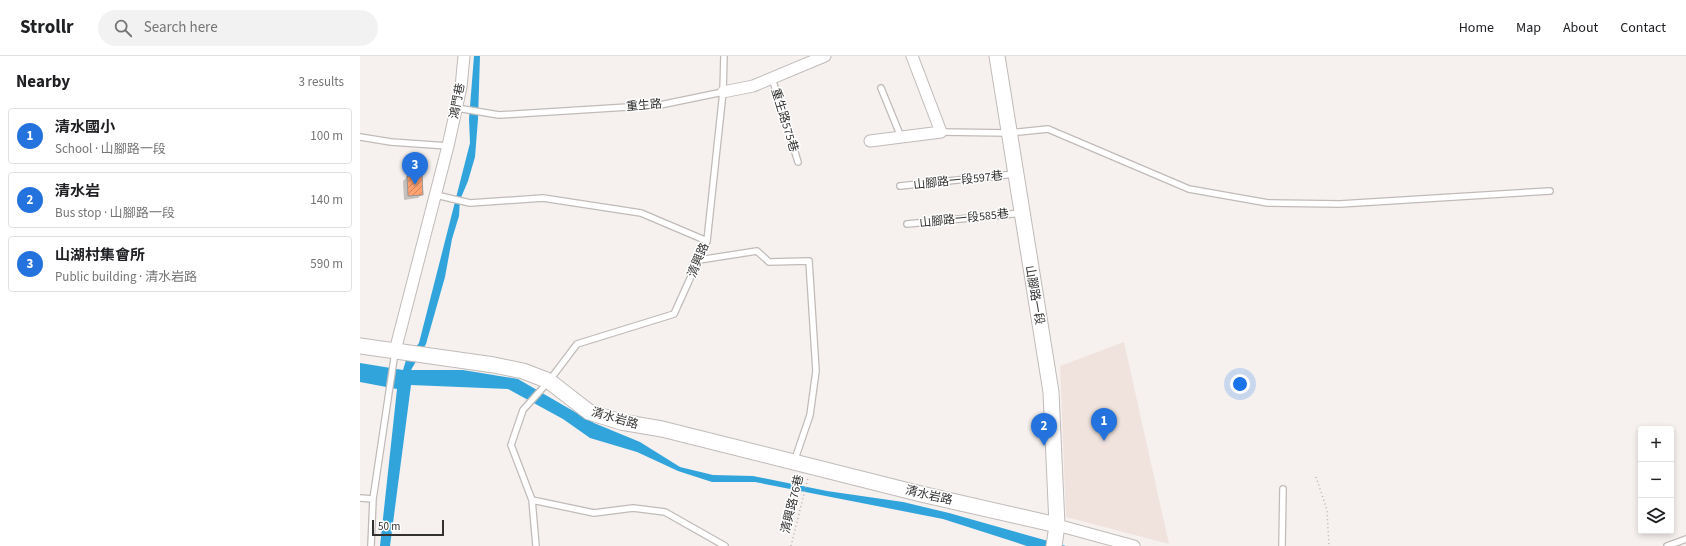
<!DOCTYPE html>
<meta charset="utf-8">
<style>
:root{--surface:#fff;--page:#f2f2f2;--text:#202124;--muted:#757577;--line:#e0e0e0;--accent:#2372dd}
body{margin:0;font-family:"Source Sans 3","Noto Sans TC",sans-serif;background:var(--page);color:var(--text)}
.controls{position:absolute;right:12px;bottom:12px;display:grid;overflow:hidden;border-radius:4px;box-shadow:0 2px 6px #0003}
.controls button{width:36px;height:36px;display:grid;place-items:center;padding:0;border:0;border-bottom:1px solid var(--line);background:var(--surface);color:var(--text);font:20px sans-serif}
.scale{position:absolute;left:12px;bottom:10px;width:72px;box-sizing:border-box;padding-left:4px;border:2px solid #333231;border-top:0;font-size:11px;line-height:14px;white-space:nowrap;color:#333231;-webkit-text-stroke:3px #fff;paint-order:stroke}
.you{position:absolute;left:880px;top:328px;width:14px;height:14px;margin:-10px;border:3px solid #fff;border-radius:50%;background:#1a73e8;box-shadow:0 0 0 6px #1a73e833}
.badge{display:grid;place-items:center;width:26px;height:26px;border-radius:50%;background:var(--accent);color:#fff;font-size:13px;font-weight:700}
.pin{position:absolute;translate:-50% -33px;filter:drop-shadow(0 1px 2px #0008)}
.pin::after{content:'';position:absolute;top:21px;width:14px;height:12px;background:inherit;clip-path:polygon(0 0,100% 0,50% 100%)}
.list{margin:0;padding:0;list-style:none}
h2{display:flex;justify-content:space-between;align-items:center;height:52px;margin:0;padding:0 16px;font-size:17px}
h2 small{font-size:13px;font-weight:400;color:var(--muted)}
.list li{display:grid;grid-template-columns:26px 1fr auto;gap:12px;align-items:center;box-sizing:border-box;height:56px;margin:0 8px 8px;padding:0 8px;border:1px solid var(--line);border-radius:4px}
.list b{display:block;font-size:15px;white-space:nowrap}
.list p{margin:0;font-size:13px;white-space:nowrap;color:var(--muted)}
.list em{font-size:13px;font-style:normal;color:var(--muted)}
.icon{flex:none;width:22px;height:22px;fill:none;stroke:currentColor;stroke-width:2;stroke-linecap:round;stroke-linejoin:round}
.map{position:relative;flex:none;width:1326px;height:490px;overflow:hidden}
header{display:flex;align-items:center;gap:24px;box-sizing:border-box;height:56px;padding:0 20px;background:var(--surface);border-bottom:1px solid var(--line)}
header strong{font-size:19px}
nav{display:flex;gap:22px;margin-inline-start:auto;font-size:14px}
.search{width:280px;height:36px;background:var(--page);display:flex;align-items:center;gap:10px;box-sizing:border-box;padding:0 14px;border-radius:22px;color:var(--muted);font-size:15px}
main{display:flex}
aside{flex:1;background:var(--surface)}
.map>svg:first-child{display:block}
.built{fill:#f0e3dd}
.water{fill:#32a4dc}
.shadow{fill:#0003}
.building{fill:url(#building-hatch);stroke:#9b9694}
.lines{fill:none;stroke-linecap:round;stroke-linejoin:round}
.lane-casing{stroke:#c0bbb9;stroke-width:8}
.street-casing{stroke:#c0bbb9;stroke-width:13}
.secondary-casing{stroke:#c0bbb9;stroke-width:17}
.path{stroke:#b6b2b0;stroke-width:1.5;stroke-dasharray:1 3;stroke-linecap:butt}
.lane{stroke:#fff;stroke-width:5.5}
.street{stroke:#fff;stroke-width:11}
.secondary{stroke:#fff;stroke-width:15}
.labels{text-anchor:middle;stroke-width:3;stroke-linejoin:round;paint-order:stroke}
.street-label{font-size:12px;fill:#333231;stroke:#fff}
</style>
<header>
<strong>Strollr</strong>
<div class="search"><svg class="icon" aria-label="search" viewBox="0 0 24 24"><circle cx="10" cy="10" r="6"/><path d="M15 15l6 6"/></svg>Search here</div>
<nav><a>Home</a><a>Map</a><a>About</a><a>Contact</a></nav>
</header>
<main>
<aside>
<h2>Nearby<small>3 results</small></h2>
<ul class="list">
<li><span class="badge">1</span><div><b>清水國小</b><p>School · 山腳路一段</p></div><em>100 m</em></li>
<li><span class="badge">2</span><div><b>清水岩</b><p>Bus stop · 山腳路一段</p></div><em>140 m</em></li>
<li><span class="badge">3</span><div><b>山湖村集會所</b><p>Public building · 清水岩路</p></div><em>590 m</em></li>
</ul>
</aside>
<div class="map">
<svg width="1326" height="490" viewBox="0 0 1326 490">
<defs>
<pattern id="building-hatch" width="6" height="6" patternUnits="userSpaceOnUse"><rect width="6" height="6" fill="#ffa270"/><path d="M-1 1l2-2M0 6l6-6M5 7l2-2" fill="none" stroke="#cf855d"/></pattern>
</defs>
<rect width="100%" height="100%" fill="#f6f1ef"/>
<!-- built -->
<path class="built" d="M764,286L809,488L706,461L700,310Z"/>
<!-- water -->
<path class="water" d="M114,0H120L118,63L115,101L108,125L100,144L99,160L92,183L85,221L66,288L51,314H103L158,323L234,367L280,386L320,411L353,419L393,420L467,435L543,446L589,457L706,490H667L583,463L395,426H352L318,415L277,396L230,382L203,363L148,333L51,329L30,490H20L37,333L0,326V307L43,314L47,301L59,287L110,87L109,63Z"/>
<!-- shadow -->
<path class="shadow" d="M47,121L62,138L58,142L44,144L43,125Z"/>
<!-- building -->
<path class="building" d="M62,119L63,139L48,140L47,120Z"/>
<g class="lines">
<defs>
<path id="lane" d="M412,22L438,106
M521,32L541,81
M97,52L139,59L300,49L363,36
M581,76L649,77L688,73L829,133L908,147L980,148L1190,135
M0,81L31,86L88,90
M540,130L655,118
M76,139L110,147L183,142L281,157L347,185
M547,168L662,157
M339,204L397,195L409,206L449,205L456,315L450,359L434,406
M0,442L13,443
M172,444L234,457L273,452L305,456L365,490
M11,490L13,443L35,296
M176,490L172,444L151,389L163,354L189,325L217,288L314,258L347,185L363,36L364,0
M922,490L923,433
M1307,490L1326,483"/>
<path id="street" d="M363,36L393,30L465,0
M510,85L581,76L552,0
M35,295L88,90L101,31L104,0
M697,469L774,490"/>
<path id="secondary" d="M637,0L691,336L697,469L694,490
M0,290L134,309L163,315L189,325L229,356L261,366L302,373L561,438L697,469"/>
</defs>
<!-- lane casing -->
<use href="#lane" class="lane-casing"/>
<!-- street casing -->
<use href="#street" class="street-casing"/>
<!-- secondary casing -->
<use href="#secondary" class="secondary-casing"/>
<!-- path -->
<path class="path" d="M956,421L967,454L969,490
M431,490L448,422"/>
<!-- lane -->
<use href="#lane" class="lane"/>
<!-- street -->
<use href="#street" class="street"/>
<!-- secondary -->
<use href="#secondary" class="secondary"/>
</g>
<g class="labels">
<!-- street labels -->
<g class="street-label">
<text transform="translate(97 45) rotate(-79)" y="4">鴻門巷</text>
<text transform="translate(284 49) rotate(-5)" y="4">重生路</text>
<text transform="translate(425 64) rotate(73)" y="4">重生路575巷</text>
<text transform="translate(598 124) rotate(-6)" y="4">山腳路一段597巷</text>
<text transform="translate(604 162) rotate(-6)" y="4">山腳路一段585巷</text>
<text transform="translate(338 204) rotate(-67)" y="4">清興路</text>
<text transform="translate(675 239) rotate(80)" y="4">山腳路一段</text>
<text transform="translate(255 362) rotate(16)" y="4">清水岩路</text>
<text transform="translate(569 439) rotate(13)" y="4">清水岩路</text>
<text transform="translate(432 448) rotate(-76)" y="4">清興路76巷</text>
</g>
</g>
</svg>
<div class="controls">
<button>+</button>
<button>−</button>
<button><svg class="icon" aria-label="layers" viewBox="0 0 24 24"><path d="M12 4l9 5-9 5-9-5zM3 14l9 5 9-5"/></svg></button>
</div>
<div class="scale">50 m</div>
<div class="you"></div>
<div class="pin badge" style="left:744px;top:385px">1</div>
<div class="pin badge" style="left:684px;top:390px">2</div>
<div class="pin badge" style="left:55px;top:129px">3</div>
</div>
</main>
